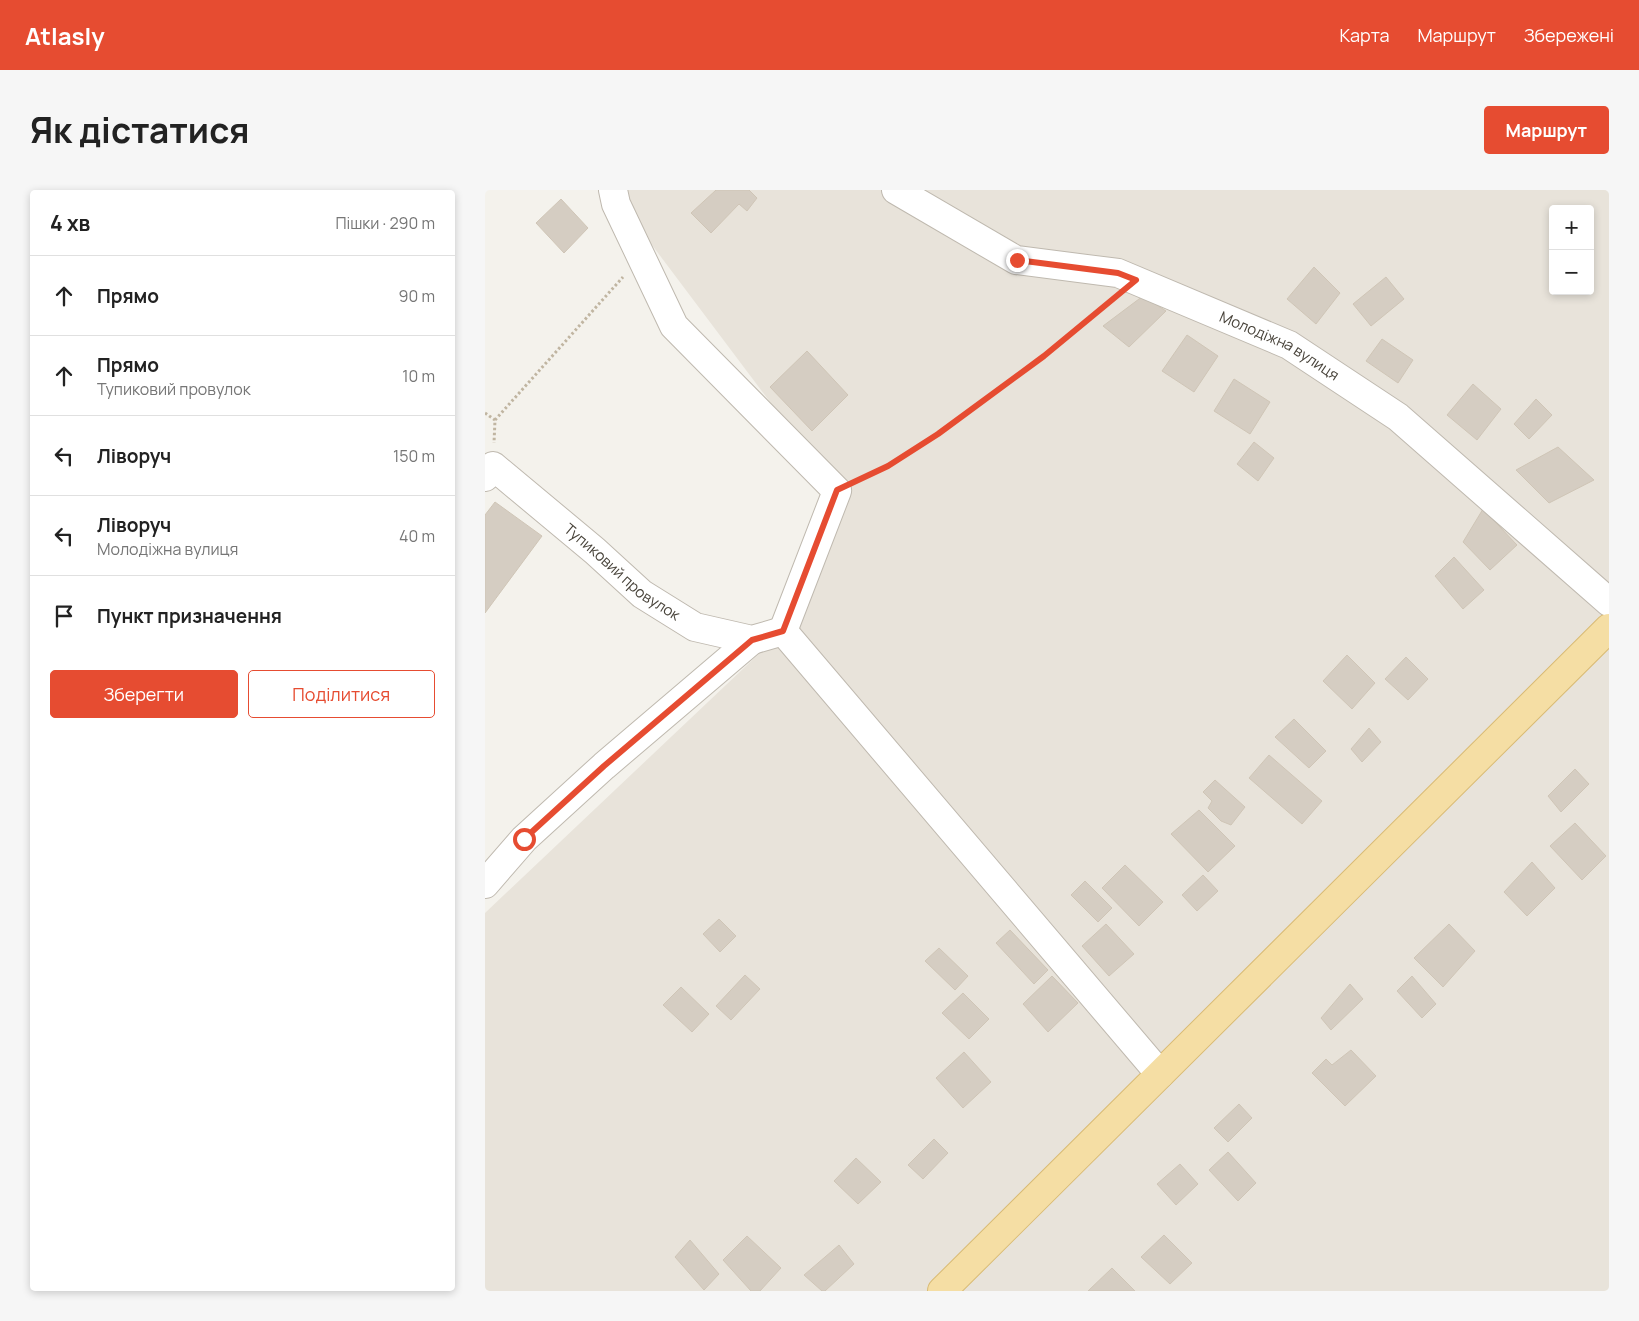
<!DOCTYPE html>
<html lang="uk">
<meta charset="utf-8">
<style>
:root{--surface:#fff;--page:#f6f6f6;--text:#222;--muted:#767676;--line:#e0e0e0;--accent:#e64c31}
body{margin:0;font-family:Manrope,sans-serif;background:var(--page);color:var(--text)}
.controls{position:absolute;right:15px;top:15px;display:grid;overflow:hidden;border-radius:5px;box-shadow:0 2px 8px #0003}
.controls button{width:45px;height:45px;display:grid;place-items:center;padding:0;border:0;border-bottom:1px solid var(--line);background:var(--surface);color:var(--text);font:25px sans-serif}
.stop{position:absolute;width:15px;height:15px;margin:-11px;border:4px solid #e64c31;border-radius:50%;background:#fff}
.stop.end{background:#e64c31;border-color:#fff;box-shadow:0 1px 5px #0008}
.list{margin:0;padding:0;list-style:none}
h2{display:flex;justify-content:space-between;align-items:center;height:65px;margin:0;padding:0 20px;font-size:21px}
h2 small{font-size:16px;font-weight:400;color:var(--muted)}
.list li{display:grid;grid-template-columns:32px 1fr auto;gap:15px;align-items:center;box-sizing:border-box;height:80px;padding:0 20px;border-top:1px solid var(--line)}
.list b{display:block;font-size:19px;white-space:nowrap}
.list p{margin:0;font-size:16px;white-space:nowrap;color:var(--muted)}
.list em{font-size:16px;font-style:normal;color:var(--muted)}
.actions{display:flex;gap:10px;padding:15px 20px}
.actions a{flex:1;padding:11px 0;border:1px solid var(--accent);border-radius:5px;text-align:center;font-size:18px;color:var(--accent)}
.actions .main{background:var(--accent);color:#fff}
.icon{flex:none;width:28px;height:28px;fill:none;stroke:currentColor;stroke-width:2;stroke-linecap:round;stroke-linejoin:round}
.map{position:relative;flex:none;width:1124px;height:1101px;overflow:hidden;border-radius:5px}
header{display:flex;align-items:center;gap:30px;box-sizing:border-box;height:70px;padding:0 25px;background:var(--accent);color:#fff}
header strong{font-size:24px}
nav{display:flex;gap:28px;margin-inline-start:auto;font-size:18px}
.intro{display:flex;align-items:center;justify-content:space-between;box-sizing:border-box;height:120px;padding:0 30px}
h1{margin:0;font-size:35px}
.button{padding:12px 22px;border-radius:5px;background:var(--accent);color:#fff;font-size:18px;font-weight:700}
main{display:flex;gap:30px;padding:0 30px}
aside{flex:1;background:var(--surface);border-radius:5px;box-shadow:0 2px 8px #0003}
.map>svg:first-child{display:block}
.residential{fill:#e8e3da;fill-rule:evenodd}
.building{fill:#d5cdc2;stroke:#cfc5b6}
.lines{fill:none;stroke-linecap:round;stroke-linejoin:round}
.minor-casing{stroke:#bfb9af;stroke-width:30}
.major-casing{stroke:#d9bb75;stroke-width:30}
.path{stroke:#c0b5a1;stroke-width:3;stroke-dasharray:2.5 2.5;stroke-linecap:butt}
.minor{stroke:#fff;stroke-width:28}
.major{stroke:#f5dea4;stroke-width:28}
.route{stroke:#e64c31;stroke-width:6}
.labels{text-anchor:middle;stroke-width:5;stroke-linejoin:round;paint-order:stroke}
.street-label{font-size:15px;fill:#48433a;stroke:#fff}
</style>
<header>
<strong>Atlasly</strong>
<nav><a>Карта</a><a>Маршрут</a><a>Збережені</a></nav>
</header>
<div class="intro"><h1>Як дістатися</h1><a class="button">Маршрут</a></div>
<main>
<aside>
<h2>4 хв<small>Пішки · 290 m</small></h2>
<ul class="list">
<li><svg class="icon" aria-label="ahead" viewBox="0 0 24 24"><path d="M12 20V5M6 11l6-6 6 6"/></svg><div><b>Прямо</b></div><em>90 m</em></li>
<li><svg class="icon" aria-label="ahead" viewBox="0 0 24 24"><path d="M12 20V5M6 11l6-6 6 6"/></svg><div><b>Прямо</b><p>Тупиковий провулок</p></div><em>10 m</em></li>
<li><svg class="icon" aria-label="left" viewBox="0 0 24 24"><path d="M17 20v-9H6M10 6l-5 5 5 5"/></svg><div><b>Ліворуч</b></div><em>150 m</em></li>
<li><svg class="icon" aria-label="left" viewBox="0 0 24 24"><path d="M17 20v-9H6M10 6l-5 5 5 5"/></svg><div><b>Ліворуч</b><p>Молодіжна вулиця</p></div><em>40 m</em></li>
<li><svg class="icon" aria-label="arrive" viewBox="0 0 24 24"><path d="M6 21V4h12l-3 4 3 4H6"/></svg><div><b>Пункт призначення</b></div></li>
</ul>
<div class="actions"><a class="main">Зберегти</a><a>Поділитися</a></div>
</aside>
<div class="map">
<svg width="1124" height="1101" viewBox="0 0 1124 1101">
<rect width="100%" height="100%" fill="#f4f2ec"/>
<!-- residential -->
<path class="residential" d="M119,0H1124V1101H0V723L298,441L352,301L167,55ZM1068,19H1105V101H1068Z"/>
<!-- building -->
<path class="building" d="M231,0H264L272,8L262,21L254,14L226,43L206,23Z
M76,9L103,38L79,63L51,33Z
M829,77L855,103L831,134L802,109Z
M901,87L919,109L886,136L868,114Z
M658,106L681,121L644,157L618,136Z
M702,145L733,166L709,202L677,181Z
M897,149L928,170L913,193L881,171Z
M322,161L363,205L327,241L285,197Z
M749,189L785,212L765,244L729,221Z
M988,194L1016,219L992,250L962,225Z
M1051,209L1067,225L1044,249L1029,234Z
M769,252L789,268L773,291L752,274Z
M1073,257L1109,290L1064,313L1031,280Z
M10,312L57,346L0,423V325Z
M998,319L1032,355L1005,380L978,352Z
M969,367L999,400L978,419L950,386Z
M862,465L890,493L867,519L838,491Z
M921,467L943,489L923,510L900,489Z
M809,529L841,561L824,578L790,547Z
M884,538L896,552L877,572L866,559Z
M784,565L837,611L817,634L764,588Z
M1090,579L1104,594L1076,622L1063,606Z
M730,590L760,617L746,635L736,631L723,618L727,611L718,602Z
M714,620L750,656L723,682L686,644Z
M1090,633L1121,666L1097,690L1065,656Z
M1047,672L1070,698L1042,726L1019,702Z
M640,675L678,712L654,736L617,698Z
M718,685L733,701L712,721L697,705Z
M600,691L627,718L613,732L586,705Z
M234,729L251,746L235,762L218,744Z
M621,734L649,764L624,786L597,756Z
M964,734L990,761L958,797L929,768Z
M525,740L563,780L549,794L511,753Z
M454,758L483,786L470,800L440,771Z
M260,785L275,799L246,830L231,816Z
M567,786L593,813L563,842L538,814Z
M927,786L951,814L937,828L912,801Z
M865,794L878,809L846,840L836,828Z
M196,797L224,824L207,842L178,815Z
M478,803L504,829L484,849L457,823Z
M866,860L891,886L860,916L827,883L841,869L847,875Z
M479,862L506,892L478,918L451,888Z
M754,914L767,928L743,952L729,938Z
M449,949L463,963L438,989L423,975Z
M743,962L771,993L753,1011L724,980Z
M371,968L396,992L373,1014L349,991Z
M695,974L713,994L691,1015L672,994Z
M679,1045L707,1073L685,1094L656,1067Z
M262,1046L296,1078L275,1101H266L238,1070Z
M205,1050L234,1084L219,1100L190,1067Z
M354,1055L369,1074L340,1101H337L319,1085Z
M627,1078L650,1101H603Z"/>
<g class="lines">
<defs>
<g id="minor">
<path d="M128,0L131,14L189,136L352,301L298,441"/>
<path id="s1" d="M411,0L531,70L633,83L804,155L913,227L1124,412"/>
<path id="s2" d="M0,287L8,276L110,361L157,404L210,437L267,450L298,441"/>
<path d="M298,441L675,884"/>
<path d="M0,694L39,649L119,576L267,450"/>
</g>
<path id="major" d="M457,1101L1124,438"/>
</defs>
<!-- minor casing -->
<use href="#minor" class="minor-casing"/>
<!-- major casing -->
<use href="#major" class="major-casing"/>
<!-- path -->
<path class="path" d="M0,223L10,230L9,253
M10,230L138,87
M373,290L403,276L453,244L559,166L628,109"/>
<!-- minor -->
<use href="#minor" class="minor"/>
<!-- major -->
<use href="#major" class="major"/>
</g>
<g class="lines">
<!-- route -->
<path class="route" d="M39,649L119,576L267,450L298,441L352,300L403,276L453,244L559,166L651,90L633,83L532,70"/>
</g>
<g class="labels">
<!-- street labels -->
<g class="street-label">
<text dy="5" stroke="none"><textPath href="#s1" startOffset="419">Молодіжна вулиця</textPath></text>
<text dy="5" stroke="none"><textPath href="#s2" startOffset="181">Тупиковий провулок</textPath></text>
</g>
</g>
</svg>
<div class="controls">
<button>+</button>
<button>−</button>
</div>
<div class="stop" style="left:39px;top:649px"></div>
<div class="stop end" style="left:532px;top:70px"></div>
</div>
</main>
